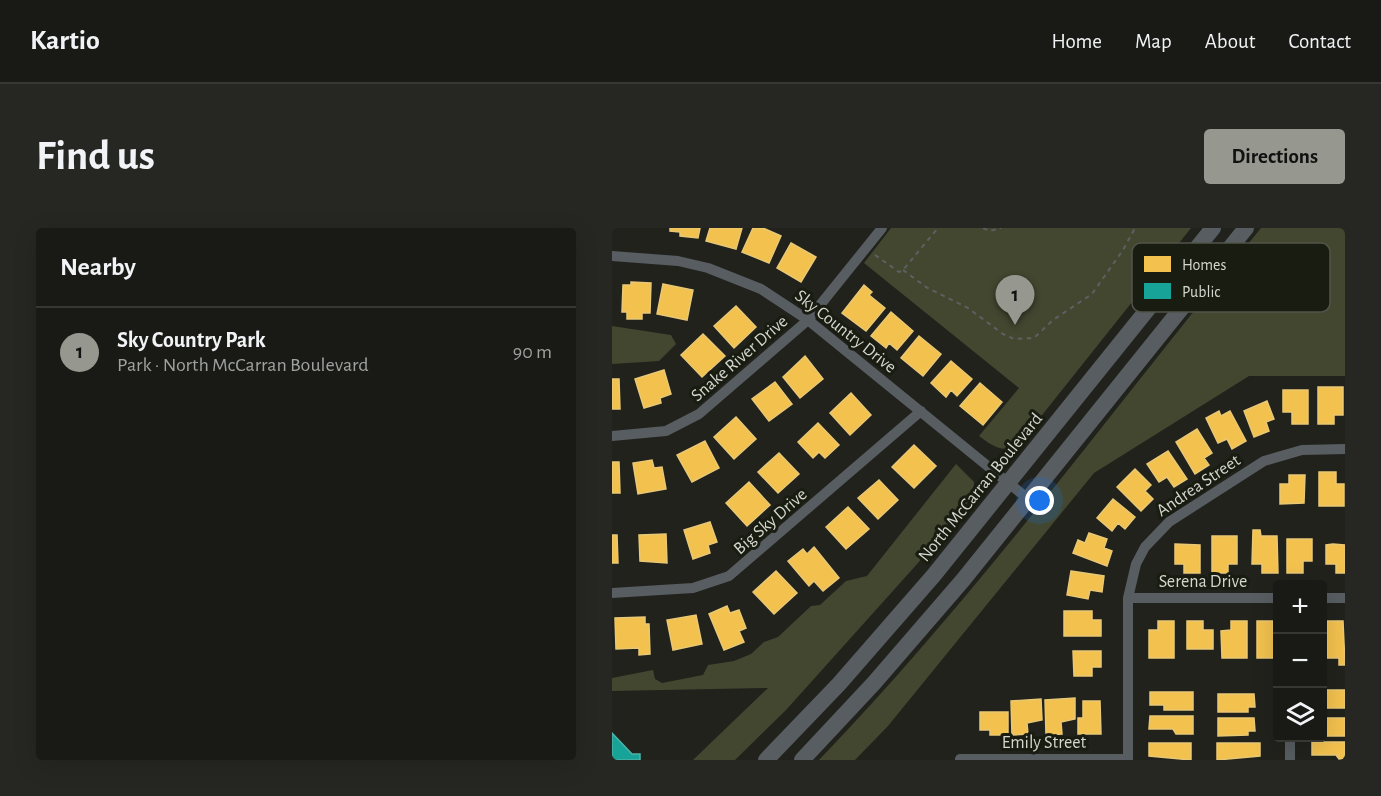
<!DOCTYPE html>
<meta charset="utf-8">
<style>
:root{--surface:#191a15;--page:#262722;--text:#f1f3f6;--muted:#9fa1a0;--line:#373834;--accent:#969890}
body{margin:0;font-family:"Alegreya Sans",sans-serif;background:var(--page);color:var(--text)}
.controls{position:absolute;right:18px;bottom:18px;display:grid;overflow:hidden;border-radius:6px;box-shadow:0 6px 24px #0002}
.controls button{width:54px;height:54px;display:grid;place-items:center;padding:0;border:0;border-bottom:2px solid var(--line);background:var(--surface);color:var(--text);font:30px sans-serif}
.you{position:absolute;left:428px;top:273px;width:21px;height:21px;margin:-15px;border:4px solid #fff;border-radius:50%;background:#1a73e8;box-shadow:0 0 0 9px #1a73e833}
.badge{display:grid;place-items:center;width:39px;height:39px;border-radius:50%;background:var(--accent);color:#111;font-size:20px;font-weight:700}
.pin{position:absolute;translate:-50% -50px;filter:drop-shadow(0 2px 3px #0008)}
.pin::after{content:'';position:absolute;top:32px;width:21px;height:18px;background:inherit;clip-path:polygon(0 0,100% 0,50% 100%)}
.list{margin:0;padding:0;list-style:none}
h2{display:flex;justify-content:space-between;align-items:center;height:78px;margin:0;padding:0 24px;font-size:26px}
h2 small{font-size:20px;font-weight:400;color:var(--muted)}
.list li{display:grid;grid-template-columns:39px 1fr auto;gap:18px;align-items:center;box-sizing:border-box;height:90px;padding:0 24px;border-top:2px solid var(--line)}
.list b{display:block;font-size:22px;white-space:nowrap}
.list p{margin:0;font-size:20px;white-space:nowrap;color:var(--muted)}
.list em{font-size:20px;font-style:normal;color:var(--muted)}
.icon{flex:none;width:33px;height:33px;fill:none;stroke:currentColor;stroke-width:2;stroke-linecap:round;stroke-linejoin:round}
.map{position:relative;flex:none;width:733px;height:532px;overflow:hidden;border-radius:6px}
header{display:flex;align-items:center;gap:36px;box-sizing:border-box;height:84px;padding:0 30px;background:var(--surface);border-bottom:2px solid var(--line)}
header strong{font-size:28px}
nav{display:flex;gap:33px;margin-inline-start:auto;font-size:21px}
.intro{display:flex;align-items:center;justify-content:space-between;box-sizing:border-box;height:144px;padding:0 36px}
h1{margin:0;font-size:42px}
.button{padding:15px 27px;border-radius:6px;background:var(--accent);color:#111;font-size:21px;font-weight:700}
main{display:flex;gap:36px;padding:0 36px}
aside{flex:1;background:var(--surface);border-radius:6px;box-shadow:0 6px 24px #0002}
.map>svg:first-child{display:block}
.green{fill:#434730}
.homes{fill:#f2c14e;stroke:#e9c875;stroke-width:1.5}
.public{fill:#17a398;stroke:#50b3a8;stroke-width:1.5}
.lines{fill:none;stroke-linecap:round;stroke-linejoin:round}
.path{stroke:#5d6062;stroke-width:2;stroke-dasharray:4.5 4.5;stroke-linecap:butt}
.minor{stroke:#585d62;stroke-width:10}
.primary{stroke:#585d61;stroke-width:16}
.labels{text-anchor:middle;stroke-width:6;stroke-linejoin:round;paint-order:stroke}
.street-label{font-size:18px;fill:#d5d7cf;stroke:#191c10}
.key{fill:#191c10;stroke:#515449;stroke-width:1.5}
.key-label{font-size:16px;fill:#d5d7cf}
</style>
<header>
<strong>Kartio</strong>
<nav><a>Home</a><a>Map</a><a>About</a><a>Contact</a></nav>
</header>
<div class="intro"><h1>Find us</h1><a class="button">Directions</a></div>
<main>
<aside>
<h2>Nearby<small></small></h2>
<ul class="list">
<li><span class="badge">1</span><div><b>Sky Country Park</b><p>Park · North McCarran Boulevard</p></div><em>90 m</em></li>
</ul>
</aside>
<div class="map">
<svg width="733" height="532" viewBox="0 0 733 532">
<rect width="100%" height="100%" fill="#21221c"/>
<!-- green -->
<path class="green" d="M279,0H579L411,211C395,228 383,220 367,208L407,160L252,35Z
M649,0H733V148H637L482,245L276,498L243,532H207C367,366 503,178 649,0Z
M0,98L59,107L64,116L47,133L0,136Z
M344,236L362,254L361,268L306,335L174,482L123,532H81L156,460L0,463V450L41,442L43,451L50,455L91,447L96,437L122,433L139,426L152,414L166,409L199,378L208,377L234,353L255,348Z"/>
<!-- homes -->
<path class="homes" d="M58,0H88L86,10L68,8V4L58,3Z
M98,0H130L124,21L94,13Z
M141,0H151L169,8L157,35L130,24Z
M179,15L204,29L189,54L165,40Z
M19,54L39,55L38,85H30V91H15V84H10L11,57H19Z
M51,56L81,62L75,92L45,86Z
M252,57L260,64L257,67L273,80L254,103L230,85Z
M124,78L144,99L122,120L102,98Z
M279,84L301,103L285,122L277,115L274,120L259,108Z
M91,106L113,128L90,149L69,127Z
M307,108L329,126L311,148L289,130Z
M193,128L211,151L188,170L171,149Z
M339,133L360,151L345,168L339,162L334,169L319,155Z
M52,142L59,166L48,170L49,175L32,180L23,151Z
M0,151H7L8,181H0Z
M163,154L180,176L157,193L140,171Z
M368,155L390,174L371,197L348,178Z
M706,159H731V187H722V196H706Z
M671,162H696V196H680V184H671Z
M239,165L259,187L238,207L218,185Z
M655,173L662,191L654,194L657,203L642,209L632,183Z
M607,183L609,188L618,183L634,213L620,221L615,211L606,215L594,190Z
M124,189L144,211L122,231L102,209Z
M206,195L227,217L213,230L207,224L201,230L186,214Z
M585,201L600,225L592,230L597,237L583,246L564,214Z
M93,213L107,240L80,254L65,227Z
M302,217L324,238L302,260L280,239Z
M556,223L575,251L562,259L555,249L547,254L535,236Z
M167,225L187,246L166,265L146,244Z
M40,232L42,240L50,239L54,261L26,266L21,235Z
M0,234H7L8,265H0Z
M523,241L539,257L533,263L541,271L529,283L505,259Z
M707,244H724V256H732V278H707Z
M677,247H693L692,275L668,276V256H677Z
M267,252L286,272L266,291L246,270Z
M137,254L158,277L135,298L114,275Z
M501,271L523,289L513,301L506,295L500,303L485,290Z
M236,279L257,301L234,321L214,299Z
M98,294L105,314L96,317L98,325L81,331L72,302Z
M641,302H648L649,308H665L666,345H650V336H640Z
M477,305L495,311L492,320L500,323L495,338L461,325L466,312L473,315Z
M54,306L55,335L28,333L27,307Z
M0,307H5L6,335H0Z
M600,308H625V336H616V345H600Z
M675,311H700V333H691V345H675Z
M563,316L588,317V345H572V336H563Z
M721,316L733,317V345H724V336H714V317Z
M202,319L227,350L211,363L202,353L197,358L176,333L191,321L195,326Z
M164,343L185,365L162,386L141,364Z
M459,343L492,348L490,364L478,362L476,371L455,367Z
M115,378L118,385L127,382L134,400L127,403L132,414L112,422L97,386Z
M452,383H480V392H489V408H452Z
M84,387L90,416L61,422L55,392Z
M33,389V396H37L38,426L27,427V420L4,421L3,390Z
M546,393H562V430H537V402H546Z
M575,393H591V402H601V421H575Z
M619,393H635V430H610L609,403L619,402Z
M645,393H661V402H666V430H645Z
M715,393H731L733,437H727V430H715Z
M461,423H489V439H480V448H462Z
M710,462H733V480H714V475H710Z
M538,464H581V482H552V477H538Z
M606,466H642L643,479H636V484H606Z
M463,470V491L449,494L450,506L434,507L433,472Z
M429,471L430,492L415,495L416,506L400,507L399,473Z
M471,473H488L489,506H466V490H471Z
M368,484H396V507H378V502H368Z
M538,488H581V506H564L561,501H537Z
M606,490H642L643,503H636V507L606,508Z
M714,490H733V508H710V495H714Z
M700,514H733V531H727L724,527H700Z
M537,515H579V532L537,528Z
M605,515H648V528L605,532Z"/>
<!-- public -->
<path class="public" d="M0,505L20,526H28V532H0Z"/>
<g class="lines">
<!-- path -->
<path class="path" d="M371,0L378,3L389,0
M263,27L287,44L291,42L326,0
M291,42L314,59L356,80L391,106L402,111L422,110L441,92L480,66L511,22L523,0"/>
<!-- minor -->
<path class="minor" d="M0,28L66,33L96,40L149,61L196,92L415,270
M0,208L54,203L87,186L196,92L270,0
M0,365L81,360L117,348L309,183
M516,370H666
M710,370H733
M348,531H516
M516,532V370L524,336L533,319L557,294L652,233L690,222L733,221
M678,532V509"/>
<!-- primary -->
<path class="primary" d="M154,532L227,456L322,347L601,0
M190,532L262,455L351,352L634,0"/>
</g>
<g class="labels">
<!-- street labels -->
<g class="street-label">
<text transform="translate(234 103) rotate(38)" y="6">Sky Country Drive</text>
<text transform="translate(127 130) rotate(-41)" y="6">Snake River Drive</text>
<text transform="translate(586 257) rotate(-34)" y="6">Andrea Street</text>
<text transform="translate(368 259) rotate(-51)" y="6">North McCarran Boulevard</text>
<text transform="translate(158 293) rotate(-41)" y="6">Big Sky Drive</text>
<text x="591" y="359">Serena Drive</text>
<text x="432" y="520">Emily Street</text>
</g>
</g>
<!-- legend -->
<rect x="520" y="15" width="198" height="69" rx="9" class="key"/>
<rect x="532" y="28" width="27" height="16" fill="#f2c14e"/>
<rect x="532" y="55" width="27" height="16" fill="#17a398"/>
<g class="key-label">
<text x="570" y="42">Homes</text>
<text x="570" y="69">Public</text>
</g>
</svg>
<div class="controls">
<button>+</button>
<button>−</button>
<button><svg class="icon" aria-label="layers" viewBox="0 0 24 24"><path d="M12 4l9 5-9 5-9-5zM3 14l9 5 9-5"/></svg></button>
</div>
<div class="you"></div>
<div class="pin badge" style="left:403px;top:97px">1</div>
</div>
</main>
